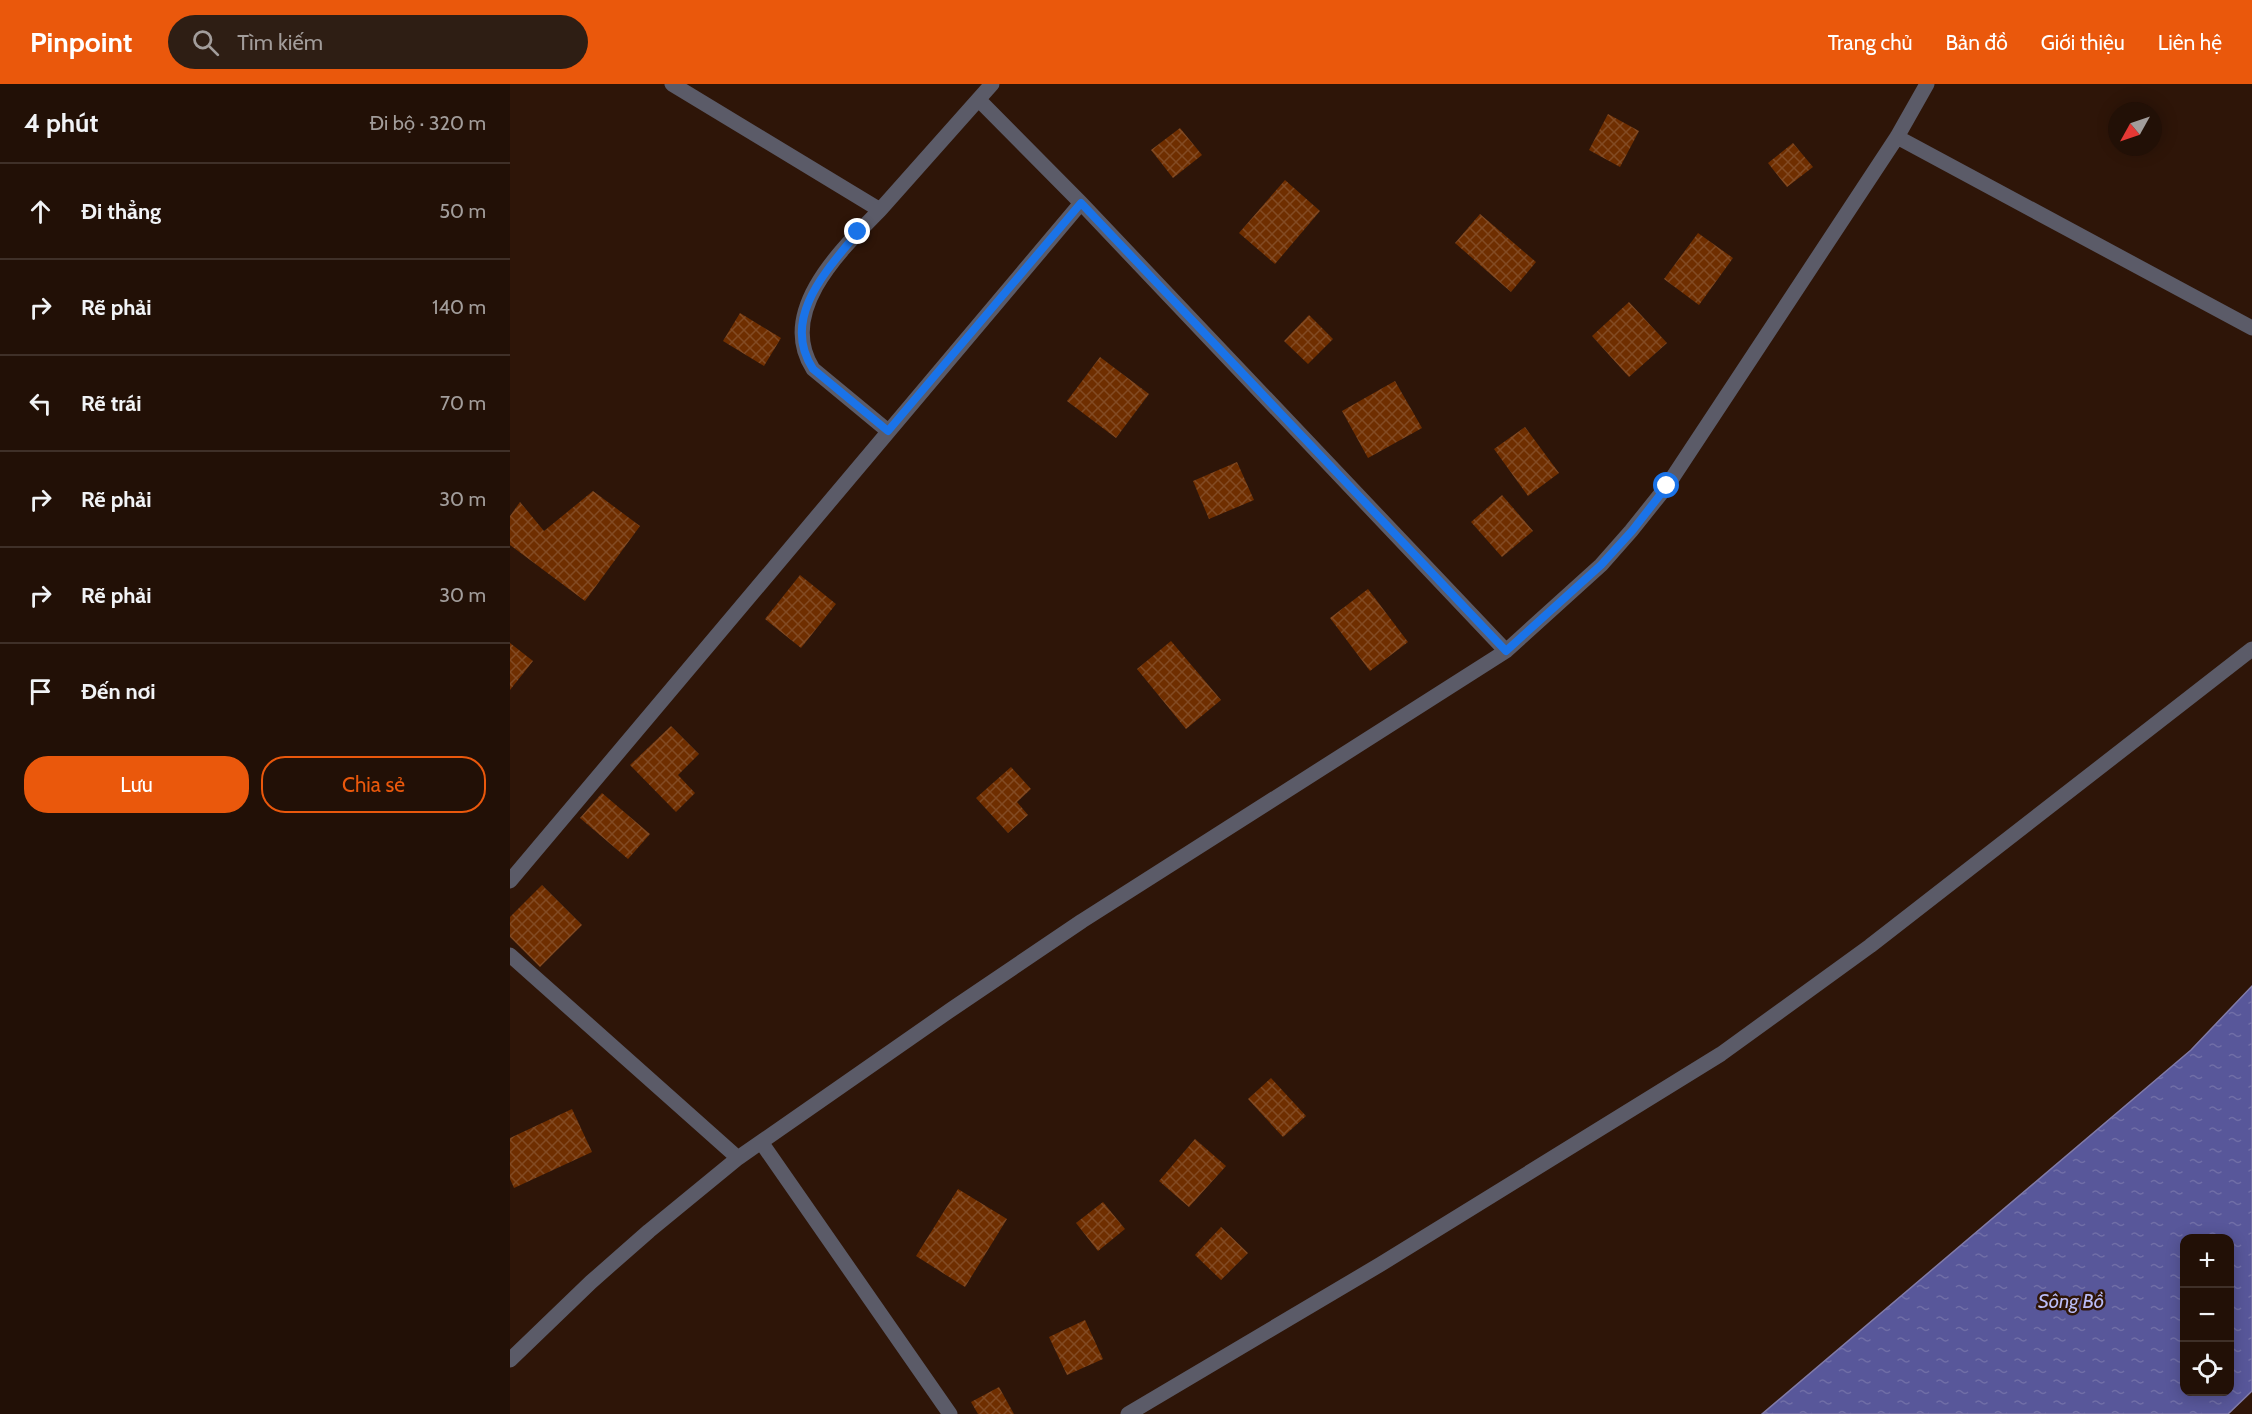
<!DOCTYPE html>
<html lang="vi">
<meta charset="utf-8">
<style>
:root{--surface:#221006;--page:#2e1e14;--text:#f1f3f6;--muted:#a29d9b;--line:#3f3028;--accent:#ea580c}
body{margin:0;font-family:Cabin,sans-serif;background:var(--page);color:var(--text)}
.controls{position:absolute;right:18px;bottom:18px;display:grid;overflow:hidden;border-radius:12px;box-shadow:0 3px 15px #0003}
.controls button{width:54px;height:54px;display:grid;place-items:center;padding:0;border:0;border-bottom:2px solid var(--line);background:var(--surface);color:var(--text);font:30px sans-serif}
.compass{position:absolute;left:1598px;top:18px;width:54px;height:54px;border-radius:50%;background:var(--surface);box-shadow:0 3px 15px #0003;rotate:230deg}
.stop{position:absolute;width:18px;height:18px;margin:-14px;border:4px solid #1a73e8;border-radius:50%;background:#fff}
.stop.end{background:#1a73e8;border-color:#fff;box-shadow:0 2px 6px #0008}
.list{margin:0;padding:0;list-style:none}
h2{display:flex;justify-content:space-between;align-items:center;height:78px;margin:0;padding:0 24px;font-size:26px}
h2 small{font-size:20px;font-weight:400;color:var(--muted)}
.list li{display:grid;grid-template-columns:39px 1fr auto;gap:18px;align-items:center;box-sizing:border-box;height:96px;padding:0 24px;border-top:2px solid var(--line)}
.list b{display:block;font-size:22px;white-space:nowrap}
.list em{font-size:20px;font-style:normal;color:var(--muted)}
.actions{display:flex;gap:12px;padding:18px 24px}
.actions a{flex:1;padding:14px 0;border:2px solid var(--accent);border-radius:24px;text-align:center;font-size:21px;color:var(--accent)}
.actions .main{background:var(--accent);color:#fff}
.icon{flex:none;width:33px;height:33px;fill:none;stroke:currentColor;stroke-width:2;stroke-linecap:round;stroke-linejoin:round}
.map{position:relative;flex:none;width:1742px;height:1330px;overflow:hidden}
header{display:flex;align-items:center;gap:36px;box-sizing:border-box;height:84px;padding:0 30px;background:var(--accent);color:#fff}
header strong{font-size:28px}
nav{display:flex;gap:33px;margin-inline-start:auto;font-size:21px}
.search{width:420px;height:54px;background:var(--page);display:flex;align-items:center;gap:15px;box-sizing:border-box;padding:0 21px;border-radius:33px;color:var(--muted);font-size:22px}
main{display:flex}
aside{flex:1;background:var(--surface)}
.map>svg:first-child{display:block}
.water{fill:url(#water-ripples);stroke:#817ba8;stroke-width:1.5;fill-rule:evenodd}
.building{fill:url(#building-cross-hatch)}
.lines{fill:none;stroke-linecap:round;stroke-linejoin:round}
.minor{stroke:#5b5b68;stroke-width:15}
.route{stroke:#1a73e8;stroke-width:8}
.labels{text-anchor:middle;stroke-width:5;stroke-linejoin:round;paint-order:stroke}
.water-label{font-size:20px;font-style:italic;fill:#babdf7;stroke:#2e1508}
</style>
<header>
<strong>Pinpoint</strong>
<div class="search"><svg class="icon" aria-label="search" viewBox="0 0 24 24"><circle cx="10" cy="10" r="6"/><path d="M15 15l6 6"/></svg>Tìm kiếm</div>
<nav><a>Trang chủ</a><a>Bản đồ</a><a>Giới thiệu</a><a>Liên hệ</a></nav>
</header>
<main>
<aside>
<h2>4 phút<small>Đi bộ · 320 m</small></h2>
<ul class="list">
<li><svg class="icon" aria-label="ahead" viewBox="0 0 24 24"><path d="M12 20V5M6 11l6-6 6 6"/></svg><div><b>Đi thẳng</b></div><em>50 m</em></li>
<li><svg class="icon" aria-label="right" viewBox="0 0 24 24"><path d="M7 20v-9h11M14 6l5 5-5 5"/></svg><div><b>Rẽ phải</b></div><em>140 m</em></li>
<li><svg class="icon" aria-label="left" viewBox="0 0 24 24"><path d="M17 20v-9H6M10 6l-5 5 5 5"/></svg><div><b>Rẽ trái</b></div><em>70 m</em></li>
<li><svg class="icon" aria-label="right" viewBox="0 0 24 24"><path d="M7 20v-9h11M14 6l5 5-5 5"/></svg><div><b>Rẽ phải</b></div><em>30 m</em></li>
<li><svg class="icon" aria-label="right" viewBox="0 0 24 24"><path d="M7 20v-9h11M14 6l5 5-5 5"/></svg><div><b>Rẽ phải</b></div><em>30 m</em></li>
<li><svg class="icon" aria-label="arrive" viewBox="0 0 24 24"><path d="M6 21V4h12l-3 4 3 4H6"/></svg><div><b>Đến nơi</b></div></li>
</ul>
<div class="actions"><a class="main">Lưu</a><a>Chia sẻ</a></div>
</aside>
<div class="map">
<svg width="1742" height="1330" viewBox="0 0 1742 1330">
<defs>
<pattern id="water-ripples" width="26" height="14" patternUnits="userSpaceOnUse" patternTransform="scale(1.5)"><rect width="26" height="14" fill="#58579a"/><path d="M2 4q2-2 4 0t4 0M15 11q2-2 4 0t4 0" fill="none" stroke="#706ea7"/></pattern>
<pattern id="building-cross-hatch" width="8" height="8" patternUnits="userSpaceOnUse" patternTransform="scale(1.5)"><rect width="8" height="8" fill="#6f2e00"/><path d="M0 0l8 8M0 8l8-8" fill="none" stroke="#834b24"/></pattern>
</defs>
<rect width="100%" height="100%" fill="#2e1508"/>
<!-- water -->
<path class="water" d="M1742,902V1307L1718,1330H1252L1681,966ZM1674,1154H1720V1308H1674Z"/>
<!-- building -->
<path class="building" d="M1098,30L1129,47L1110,83L1079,66Z
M670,44L692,71L663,94L641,66Z
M1283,59L1303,83L1277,103L1258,79Z
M775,96L810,127L765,180L729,149Z
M970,130L1026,178L1001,208L945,159Z
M1188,149L1223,174L1189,221L1154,195Z
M1119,218L1157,259L1119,293L1082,252Z
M230,229L271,254L254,282L213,257Z
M799,231L823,255L798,280L774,257Z
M590,273L639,310L606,354L557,317Z
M885,297L912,344L858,374L832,327Z
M1015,343L1049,389L1018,412L984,365Z
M727,378L744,416L699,435L683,397Z
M83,407L130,442L75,517L0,461V432L10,418L34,447Z
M992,411L1023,447L992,473L961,438Z
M290,491L326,520L291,564L255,535Z
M858,505L898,558L860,587L820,534Z
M661,557L711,616L676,645L627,585Z
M0,559L23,577L0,606Z
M161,642L189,670L168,691L185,709L166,728L120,681Z
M501,683L521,705L507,718L518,731L498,749L466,714Z
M92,709L140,750L118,775L70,734Z
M32,801L72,841L30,883L0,853V833Z
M761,994L796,1032L773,1053L738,1015Z
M62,1025L82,1068L4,1104L0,1095V1054Z
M685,1055L716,1082L679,1123L649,1097Z
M448,1105L497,1135L455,1203L406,1172Z
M593,1118L615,1145L588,1167L566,1139Z
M711,1143L738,1169L711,1196L685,1171Z
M575,1236L593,1275L557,1291L539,1253Z
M489,1303L504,1330H468L461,1318Z"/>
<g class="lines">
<!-- minor -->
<path class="minor" d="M162,0L370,126L482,0
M469,16L571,119L996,567
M1387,53L1742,244
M370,126C332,165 266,227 303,285L378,347
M0,797L571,119
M0,871L228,1074
M251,1058L440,1330
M0,1276L81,1198L139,1147L228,1074L442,925L572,837L996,567L1091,481L1121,447L1157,402L1387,53L1417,0
M618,1330L871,1180L1211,970L1360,862L1742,565"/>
</g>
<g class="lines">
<!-- route -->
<path class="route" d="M348,148C317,186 270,234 303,285L378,347L571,119L996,567L1091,481L1122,447L1157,402"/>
</g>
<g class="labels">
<!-- water labels -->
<g class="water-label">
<text x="1561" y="1224">Sông Bồ</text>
</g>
</g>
</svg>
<div class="controls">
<button>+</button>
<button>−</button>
<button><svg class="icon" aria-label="locate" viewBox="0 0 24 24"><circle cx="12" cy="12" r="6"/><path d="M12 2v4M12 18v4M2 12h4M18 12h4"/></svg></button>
</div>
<svg class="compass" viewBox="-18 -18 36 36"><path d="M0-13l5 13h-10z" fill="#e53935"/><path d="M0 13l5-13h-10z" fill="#a29d9b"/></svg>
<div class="stop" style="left:1157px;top:402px"></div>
<div class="stop end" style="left:348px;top:148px"></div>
</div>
</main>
